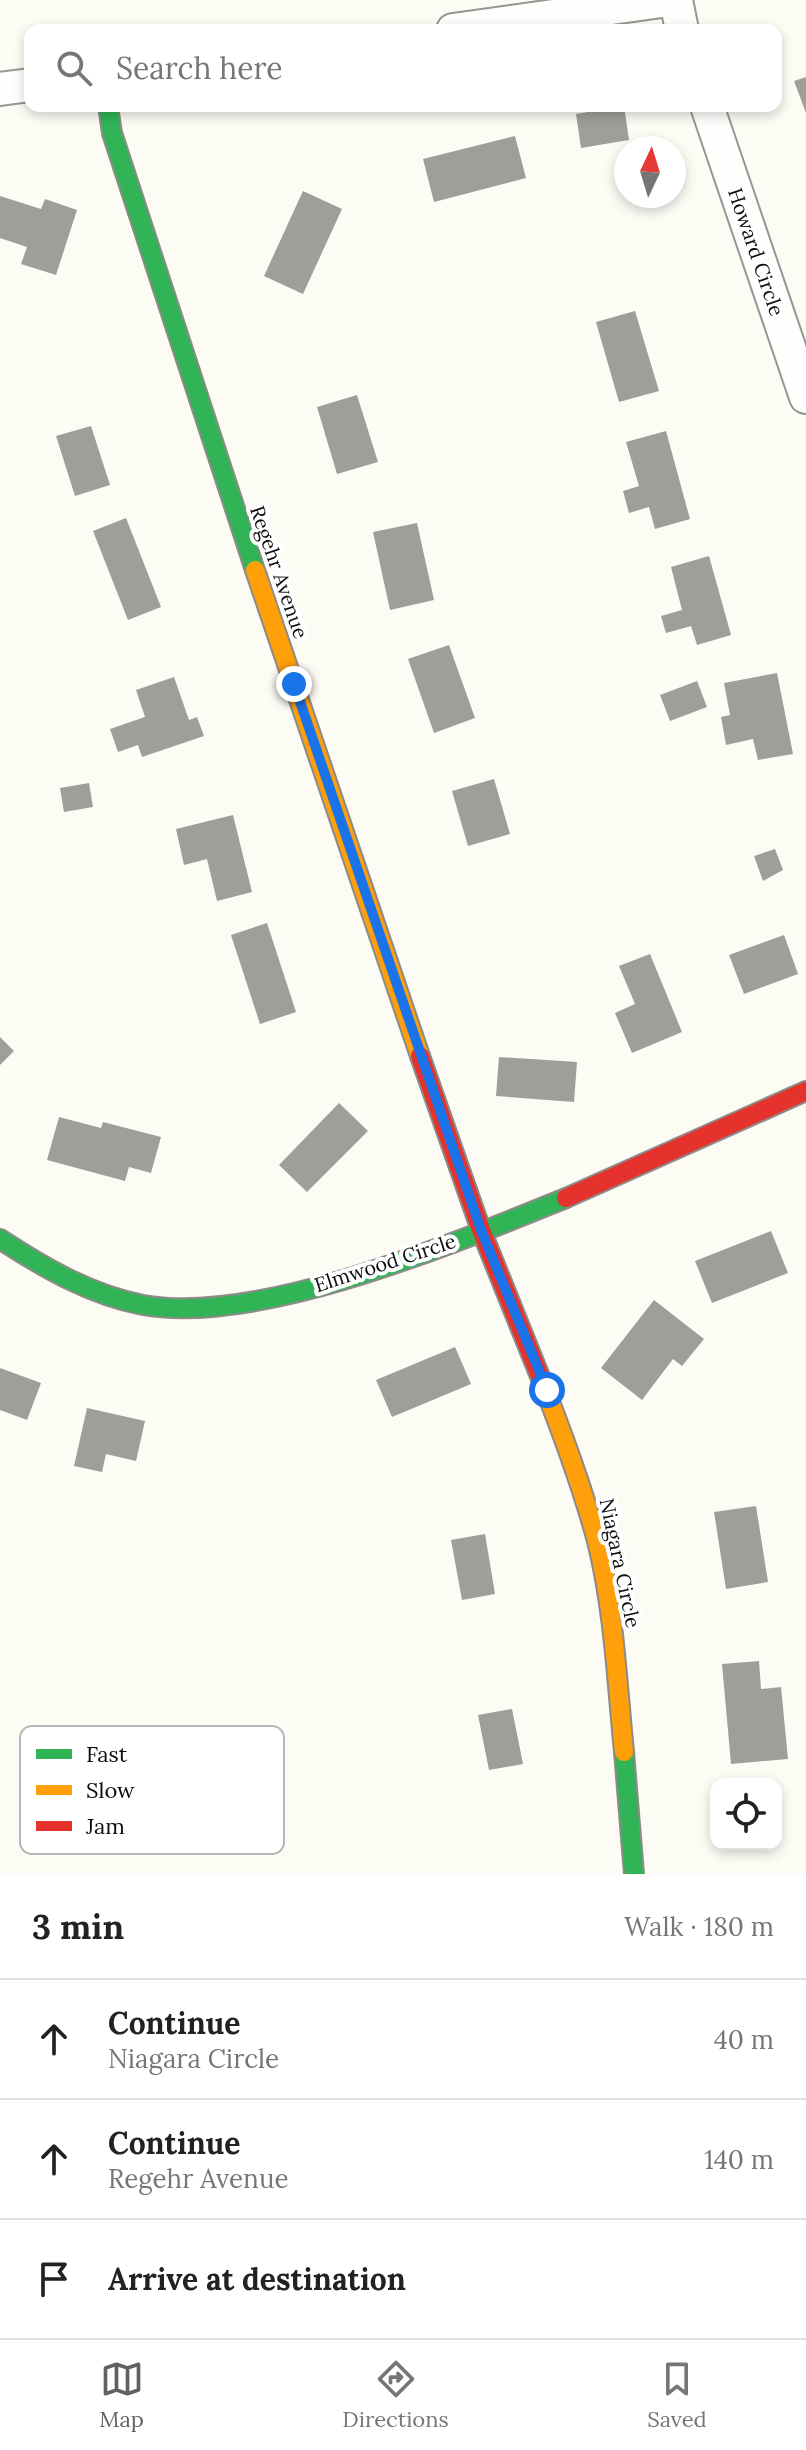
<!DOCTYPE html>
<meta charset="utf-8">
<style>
:root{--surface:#fff;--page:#f6f6f6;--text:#222;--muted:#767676;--line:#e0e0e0;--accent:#61615e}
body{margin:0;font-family:Lora,serif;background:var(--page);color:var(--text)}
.controls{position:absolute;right:24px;bottom:24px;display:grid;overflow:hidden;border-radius:16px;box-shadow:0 4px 12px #0003}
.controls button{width:72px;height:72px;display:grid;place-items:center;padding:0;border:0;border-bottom:2px solid var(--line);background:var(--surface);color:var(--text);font:40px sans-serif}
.compass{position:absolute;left:614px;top:136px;width:72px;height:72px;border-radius:50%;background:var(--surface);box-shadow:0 4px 12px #0003;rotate:4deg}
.stop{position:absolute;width:24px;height:24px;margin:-18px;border:6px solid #1a73e8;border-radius:50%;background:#fff}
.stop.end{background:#1a73e8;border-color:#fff;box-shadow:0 2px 8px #0008}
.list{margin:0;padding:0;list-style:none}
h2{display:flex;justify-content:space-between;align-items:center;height:104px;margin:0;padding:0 32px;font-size:34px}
h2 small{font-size:26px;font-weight:400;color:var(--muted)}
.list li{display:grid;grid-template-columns:52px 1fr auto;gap:24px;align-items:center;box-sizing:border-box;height:120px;padding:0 32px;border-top:2px solid var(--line)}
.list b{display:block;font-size:30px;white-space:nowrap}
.list p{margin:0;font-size:26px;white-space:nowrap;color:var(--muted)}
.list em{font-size:26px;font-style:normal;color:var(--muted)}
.icon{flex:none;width:44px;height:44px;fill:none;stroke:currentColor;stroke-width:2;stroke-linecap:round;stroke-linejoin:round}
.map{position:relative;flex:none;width:806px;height:1874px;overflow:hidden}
.search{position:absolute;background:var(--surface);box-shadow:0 4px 12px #0003;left:24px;right:24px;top:24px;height:88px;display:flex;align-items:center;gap:20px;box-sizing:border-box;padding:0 28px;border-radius:16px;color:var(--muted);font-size:30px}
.sheet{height:464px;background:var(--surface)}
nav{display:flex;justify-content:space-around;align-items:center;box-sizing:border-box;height:112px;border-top:2px solid var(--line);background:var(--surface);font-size:22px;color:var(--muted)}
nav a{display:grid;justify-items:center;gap:4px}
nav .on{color:var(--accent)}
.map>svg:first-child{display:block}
.building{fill:#9f9e99}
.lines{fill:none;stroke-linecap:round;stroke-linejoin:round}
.street-casing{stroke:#959592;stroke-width:36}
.fast-casing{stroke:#8c8b88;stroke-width:22}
.slow-casing{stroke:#8c8b88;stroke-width:22}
.jam-casing{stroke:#8c8b88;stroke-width:22}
.street{stroke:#fffefd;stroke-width:32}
.fast{stroke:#30b455;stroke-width:18}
.slow{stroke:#ff9f0a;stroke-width:18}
.jam{stroke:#e5322d;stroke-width:18}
.route{stroke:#1a73e8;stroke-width:10}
.labels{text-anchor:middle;stroke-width:8;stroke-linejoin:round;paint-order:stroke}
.street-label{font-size:20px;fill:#0e0e0e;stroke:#fff}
.key{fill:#fff;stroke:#b7b7b7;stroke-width:2}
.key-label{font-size:22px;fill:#0e0e0e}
</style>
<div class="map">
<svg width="806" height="1874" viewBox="0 0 806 1874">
<rect width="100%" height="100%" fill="#fcfbf4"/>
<!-- building -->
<path class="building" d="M806,77V113L794,81Z
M624,106L629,140L581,148L576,114Z
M515,136L526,178L434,202L423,159Z
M303,191L342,209L303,294L264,276Z
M0,196L41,209L45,199L77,210L56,275L21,264L27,247L0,238Z
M635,311L659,391L619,402L596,322Z
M357,395L378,462L337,474L317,407Z
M91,426L110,485L75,496L56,436Z
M666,431L690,519L655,529L649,507L629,513L623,491L639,486L626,442Z
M126,518L161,607L128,620L93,531Z
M417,523L434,600L390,610L373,532Z
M709,556L731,635L697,645L691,626L666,633L661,616L682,610L671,567Z
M449,645L475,718L434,733L408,659Z
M777,673L793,754L758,760L753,739L726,745L721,717L730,715L724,683Z
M174,677L189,720L197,717L204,736L142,757L138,745L118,752L110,729L145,717L136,690Z
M697,681L707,707L670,721L660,695Z
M494,779L510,834L468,846L452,791Z
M89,783L93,807L64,812L60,788Z
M233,815L252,892L217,901L207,859L184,865L176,829Z
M775,849L783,870L763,881L754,856Z
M267,923L296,1012L260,1024L231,935Z
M784,935L798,974L744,994L729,955Z
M650,954L682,1032L632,1053L615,1013L635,1004L619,966Z
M0,1037L14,1051L0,1065Z
M499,1057L577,1062L574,1102L496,1096Z
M339,1103L368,1131L307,1192L279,1165Z
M59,1117L101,1128L103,1122L161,1137L151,1173L129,1167L125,1181L47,1160Z
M771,1231L788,1273L712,1303L695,1261Z
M654,1300L704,1339L682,1366L673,1359L642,1400L601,1368Z
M455,1347L471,1384L392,1417L376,1380Z
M0,1368L41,1383L27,1420L0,1410Z
M87,1408L145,1421L136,1461L106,1454L102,1472L74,1466Z
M756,1506L768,1582L726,1589L714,1512Z
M485,1534L495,1594L462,1600L451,1540Z
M759,1661L761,1689L781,1687L788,1759L731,1764L722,1664Z
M512,1709L523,1764L489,1770L478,1715Z"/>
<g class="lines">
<defs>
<path id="street" d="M676,0L682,30
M453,30L669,0
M0,89L30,85
M707,106L806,397"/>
<path id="fast" d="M108,106L112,133L255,570
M0,1239C44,1268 91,1295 143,1305C258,1326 457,1242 566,1198
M624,1752L634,1874"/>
<path id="slow" d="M255,570L420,1056
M541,1379C562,1432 582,1486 597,1541C614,1609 617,1682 624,1752"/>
<path id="jam" d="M420,1056L481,1230L541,1379
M566,1198L806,1091"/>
</defs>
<!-- street casing -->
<use href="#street" class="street-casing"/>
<!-- fast casing -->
<use href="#fast" class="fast-casing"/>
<!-- slow casing -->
<use href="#slow" class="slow-casing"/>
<!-- jam casing -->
<use href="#jam" class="jam-casing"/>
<!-- street -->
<use href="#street" class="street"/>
<!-- fast -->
<use href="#fast" class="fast"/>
<!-- slow -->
<use href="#slow" class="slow"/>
<!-- jam -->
<use href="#jam" class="jam"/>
</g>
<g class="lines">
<!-- route -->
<path class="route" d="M294,684L481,1230L547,1390"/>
</g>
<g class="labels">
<!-- street labels -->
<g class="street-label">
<text transform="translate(756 252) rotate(71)" y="7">Howard Circle</text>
<text transform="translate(279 572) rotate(71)" y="7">Regehr Avenue</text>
<text transform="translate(385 1263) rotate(-18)" y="7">Elmwood Circle</text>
<text transform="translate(620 1563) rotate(78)" y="7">Niagara Circle</text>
</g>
</g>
<!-- legend -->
<rect x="20" y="1726" width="264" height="128" rx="12" class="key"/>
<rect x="36" y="1749" width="36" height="10" fill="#30b455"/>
<rect x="36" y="1785" width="36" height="10" fill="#ff9f0a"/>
<rect x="36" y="1821" width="36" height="10" fill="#e5322d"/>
<g class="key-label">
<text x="86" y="1762">Fast</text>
<text x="86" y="1798">Slow</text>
<text x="86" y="1834">Jam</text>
</g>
</svg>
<div class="controls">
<button><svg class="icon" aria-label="locate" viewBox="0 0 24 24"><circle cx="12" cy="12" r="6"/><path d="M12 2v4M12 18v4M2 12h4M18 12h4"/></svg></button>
</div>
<svg class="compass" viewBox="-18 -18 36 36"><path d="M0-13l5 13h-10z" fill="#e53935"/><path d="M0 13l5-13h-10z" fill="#767676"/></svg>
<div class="stop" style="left:547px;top:1390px"></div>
<div class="stop end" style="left:294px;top:684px"></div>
<div class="search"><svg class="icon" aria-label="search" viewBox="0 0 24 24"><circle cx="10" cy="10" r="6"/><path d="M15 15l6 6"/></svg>Search here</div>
</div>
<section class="sheet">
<h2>3 min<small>Walk · 180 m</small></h2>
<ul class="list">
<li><svg class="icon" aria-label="ahead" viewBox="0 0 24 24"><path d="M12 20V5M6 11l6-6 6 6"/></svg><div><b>Continue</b><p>Niagara Circle</p></div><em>40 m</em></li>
<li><svg class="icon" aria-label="ahead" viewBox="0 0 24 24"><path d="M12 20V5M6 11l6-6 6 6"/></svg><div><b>Continue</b><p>Regehr Avenue</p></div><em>140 m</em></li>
<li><svg class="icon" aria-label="arrive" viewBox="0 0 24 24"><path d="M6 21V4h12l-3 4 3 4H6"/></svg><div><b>Arrive at destination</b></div></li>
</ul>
</section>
<nav>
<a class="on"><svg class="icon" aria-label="map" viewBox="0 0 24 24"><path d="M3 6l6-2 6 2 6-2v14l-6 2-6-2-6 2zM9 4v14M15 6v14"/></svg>Map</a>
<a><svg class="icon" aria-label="directions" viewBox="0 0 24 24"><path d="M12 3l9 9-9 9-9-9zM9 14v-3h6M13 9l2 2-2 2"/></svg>Directions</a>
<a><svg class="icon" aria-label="saved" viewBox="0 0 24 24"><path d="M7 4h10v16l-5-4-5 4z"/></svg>Saved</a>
</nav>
